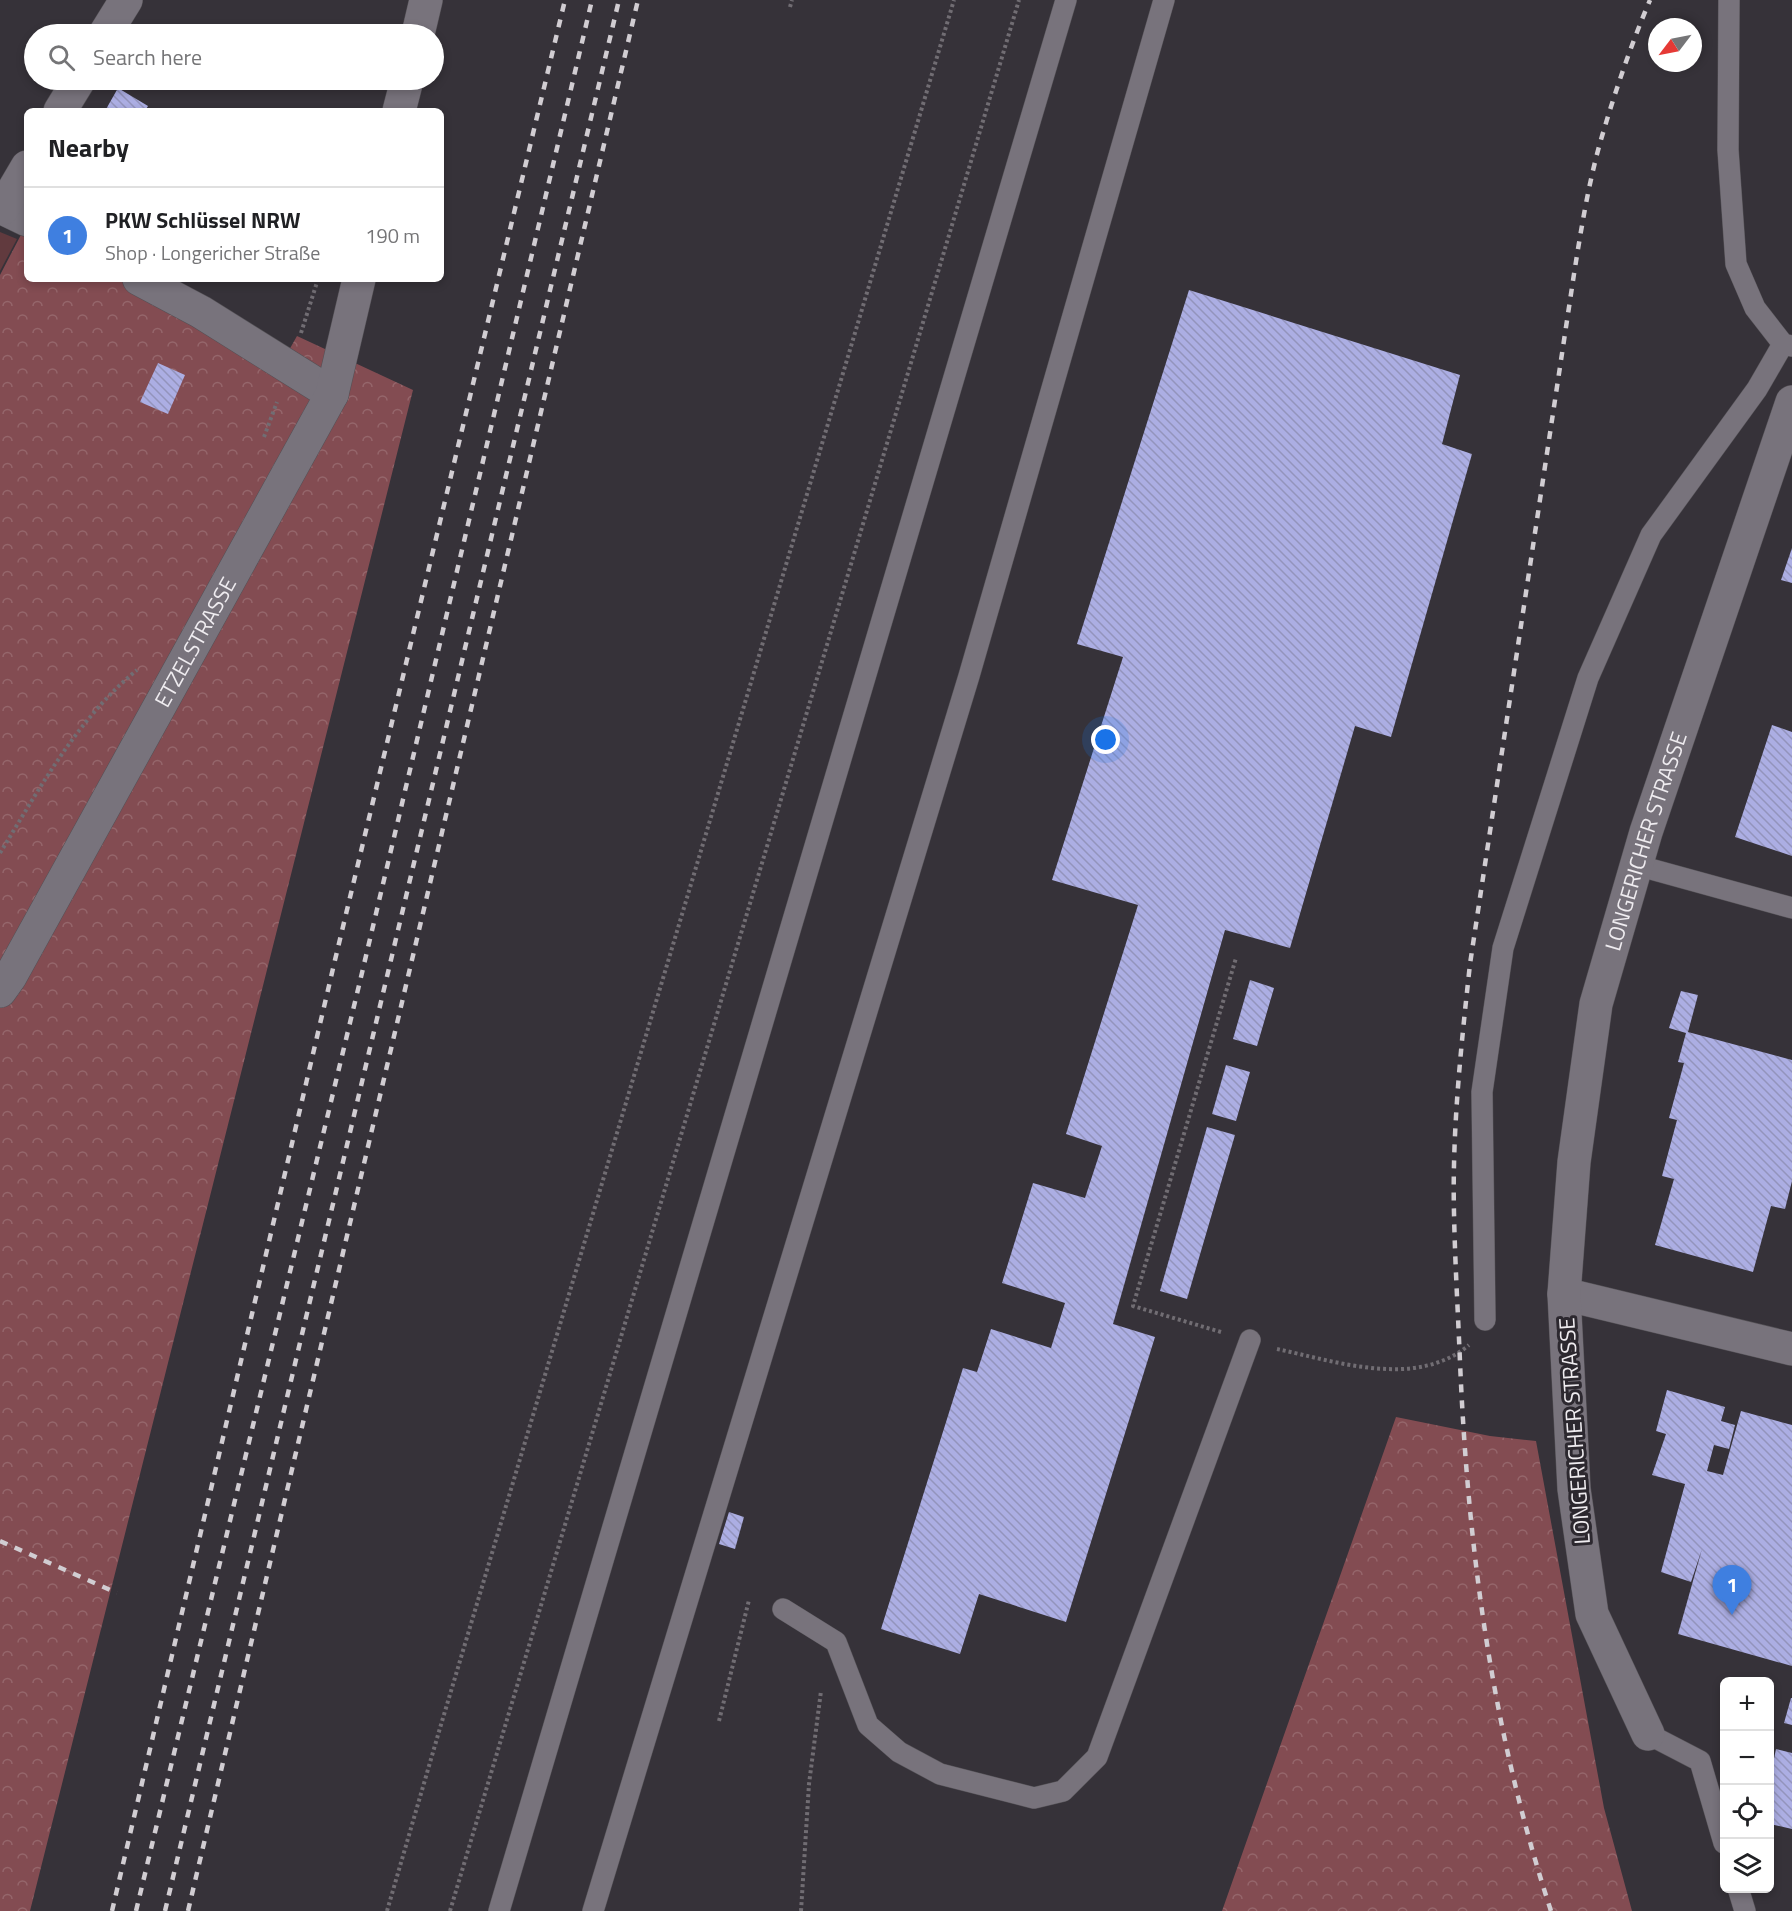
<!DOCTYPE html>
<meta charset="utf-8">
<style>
:root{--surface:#fff;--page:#f2f2f2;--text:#202124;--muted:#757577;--line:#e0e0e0;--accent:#db2777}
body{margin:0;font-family:"Titillium Web",sans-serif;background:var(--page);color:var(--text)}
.controls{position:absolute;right:18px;bottom:18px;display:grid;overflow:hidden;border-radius:9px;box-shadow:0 3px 9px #0003}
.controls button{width:54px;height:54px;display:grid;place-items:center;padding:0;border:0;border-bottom:2px solid var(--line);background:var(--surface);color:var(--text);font:30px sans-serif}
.compass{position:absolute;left:1648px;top:18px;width:54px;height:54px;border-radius:50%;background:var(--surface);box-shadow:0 3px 9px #0003;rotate:238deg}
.you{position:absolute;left:1106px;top:740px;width:21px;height:21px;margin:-15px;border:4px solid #fff;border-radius:50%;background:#1a73e8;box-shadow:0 0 0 9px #1a73e833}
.badge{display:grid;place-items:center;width:39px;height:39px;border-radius:50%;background:var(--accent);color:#fff;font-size:20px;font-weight:700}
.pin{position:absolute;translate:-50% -50px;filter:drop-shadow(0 2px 3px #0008)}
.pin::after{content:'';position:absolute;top:32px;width:21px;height:18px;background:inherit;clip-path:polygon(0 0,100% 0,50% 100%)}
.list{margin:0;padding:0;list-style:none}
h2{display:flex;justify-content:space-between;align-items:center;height:78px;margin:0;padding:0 24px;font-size:26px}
h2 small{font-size:20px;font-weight:400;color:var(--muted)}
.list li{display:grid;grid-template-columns:39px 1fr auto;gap:18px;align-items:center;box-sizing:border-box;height:96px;padding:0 24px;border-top:2px solid var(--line)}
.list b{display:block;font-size:22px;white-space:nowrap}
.list p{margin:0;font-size:20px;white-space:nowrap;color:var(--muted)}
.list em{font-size:20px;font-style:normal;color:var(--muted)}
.icon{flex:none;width:33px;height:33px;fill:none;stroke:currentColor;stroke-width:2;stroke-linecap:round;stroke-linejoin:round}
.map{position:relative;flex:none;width:1792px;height:1911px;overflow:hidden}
.search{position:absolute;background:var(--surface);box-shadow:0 3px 9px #0003;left:24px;top:24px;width:420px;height:66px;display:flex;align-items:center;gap:15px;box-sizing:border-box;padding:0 21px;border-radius:33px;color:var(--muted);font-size:22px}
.panel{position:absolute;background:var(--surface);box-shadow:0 3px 9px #0003;left:24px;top:108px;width:420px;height:174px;border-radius:9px}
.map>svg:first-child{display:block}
.green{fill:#613a3e}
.forest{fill:url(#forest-crowns)}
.building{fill:url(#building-back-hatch)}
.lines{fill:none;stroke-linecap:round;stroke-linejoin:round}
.service-casing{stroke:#545156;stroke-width:22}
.minor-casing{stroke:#545156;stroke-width:34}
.path{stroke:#716d73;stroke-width:4;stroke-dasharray:3 3;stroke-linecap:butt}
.service{stroke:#78737c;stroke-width:21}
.minor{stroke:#78737c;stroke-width:33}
.rail{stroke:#d1cdd2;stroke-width:4.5;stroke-dasharray:8 8;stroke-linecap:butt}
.labels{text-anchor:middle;stroke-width:6;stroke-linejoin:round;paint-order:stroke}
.street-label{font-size:22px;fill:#efecf0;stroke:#2c282f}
</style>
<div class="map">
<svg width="1792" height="1911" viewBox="0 0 1792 1911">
<defs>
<pattern id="forest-crowns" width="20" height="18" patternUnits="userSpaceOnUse" patternTransform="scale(1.5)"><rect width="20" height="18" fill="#834c52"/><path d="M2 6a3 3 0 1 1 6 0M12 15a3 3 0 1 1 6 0" fill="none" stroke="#95666b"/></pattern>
<pattern id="building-back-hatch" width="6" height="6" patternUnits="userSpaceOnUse" patternTransform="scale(1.5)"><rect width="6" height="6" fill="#acaee3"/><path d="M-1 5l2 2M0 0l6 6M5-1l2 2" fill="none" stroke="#9394bc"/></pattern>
</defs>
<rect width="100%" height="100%" fill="#363239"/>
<!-- green -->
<path class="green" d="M0,232L17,239L0,271Z"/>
<!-- forest -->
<path class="forest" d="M24,229L27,231V279H123L284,359L297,336L413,390L30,1911H0V275Z
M1396,1417L1490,1436L1536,1441L1604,1808L1632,1911H1222Z"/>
<!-- building -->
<path class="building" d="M118,88L148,106L145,111H105Z
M1189,290L1460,375L1442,444L1472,454L1391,737L1355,726L1290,948L1225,930L1113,1324L1155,1337L1066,1622L979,1594L960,1654L881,1629L963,1368L977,1372L991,1329L1051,1348L1065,1303L1002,1283L1033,1183L1085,1198L1102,1146L1066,1134L1138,905L1052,880L1123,657L1077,644Z
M158,363L185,375L168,414L140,402Z
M1792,548V583L1781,580Z
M1772,725L1792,732V856L1735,837Z
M1250,980L1274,988L1257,1046L1233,1039Z
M1681,991L1698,995L1688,1032L1792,1060V1181L1785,1209L1771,1206L1753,1272L1655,1245L1674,1179L1662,1176L1677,1120L1669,1118L1684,1063L1678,1062L1686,1033L1669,1028Z
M1226,1065L1250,1072L1236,1121L1212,1114Z
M1207,1127L1235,1135L1187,1299L1160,1291Z
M1667,1390L1725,1407L1721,1421L1735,1425L1729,1449L1714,1445L1707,1471L1723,1475L1741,1411L1792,1425V1666L1678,1634L1702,1549L1691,1582L1661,1572L1685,1484L1652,1475L1666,1434L1656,1431Z
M729,1512L744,1517L735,1549L719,1544Z
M1791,1698H1792V1725L1784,1723Z
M1776,1749L1792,1753V1829L1770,1824V1778Z"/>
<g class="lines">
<defs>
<path id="service" d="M1729,0L1728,150L1736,264L1755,308L1783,344L1792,346
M1636,865L1792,908
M1485,1320L1482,1092L1503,948L1588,678L1651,535L1757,389L1783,344
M783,1609L836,1642L868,1725L899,1752L940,1774L1034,1798L1063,1791L1097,1757L1250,1340
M1648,1734L1700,1761L1724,1843
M1738,1888L1745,1911
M499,1911L1066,0
M593,1911L969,676L1164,0"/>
<g id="minor">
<path d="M105,34L126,0"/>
<path d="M418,34L426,0"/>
<path d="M60,111L79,80"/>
<path d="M399,111L407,80"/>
<path d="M0,207L27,220"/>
<path d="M3,208L27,167"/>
<path d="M139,279L201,312L332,394"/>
<path id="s1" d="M0,991L10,977L332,394L359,279"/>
<path d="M1564,1294L1792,1349"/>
<path id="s2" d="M1648,1734L1592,1614L1574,1489L1564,1294L1574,1162L1596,1004L1646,832L1792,402"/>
</g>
</defs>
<!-- service casing -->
<use href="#service" class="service-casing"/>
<!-- minor casing -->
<use href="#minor" class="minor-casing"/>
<!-- path -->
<path class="path" d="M790,7L792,0
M301,333L318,279
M264,437L277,402
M0,853C40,788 77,719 137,670
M1221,1332L1133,1306L1236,958
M1277,1349C1338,1362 1416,1389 1469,1345
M719,1721L749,1600
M387,1911L440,1728L954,0
M450,1911L1019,0
M801,1911L809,1784L821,1691"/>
<!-- service -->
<use href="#service" class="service"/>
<!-- minor -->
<use href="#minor" class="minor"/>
<!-- rail -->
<path class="rail" d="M0,1541L117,1593
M112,1911L335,960L565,0
M136,1911L361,977L592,0
M165,1911L619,0
M188,1911L638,0
M1551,1911C1492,1731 1468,1551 1460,1362C1458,1313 1455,1263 1454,1213C1452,1130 1461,1047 1470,964L1574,274C1581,230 1588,186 1600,143C1614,95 1630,47 1650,0"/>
</g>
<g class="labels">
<!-- street labels -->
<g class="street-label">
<text dy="8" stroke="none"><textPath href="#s1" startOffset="400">ETZELSTRASSE</textPath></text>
<text dy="8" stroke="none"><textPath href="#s2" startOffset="916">LONGERICHER STRASSE</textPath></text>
<text transform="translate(1574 1431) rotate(-94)" y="8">LONGERICHER STRASSE</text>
</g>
</g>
</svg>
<div class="controls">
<button>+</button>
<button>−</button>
<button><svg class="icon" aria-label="locate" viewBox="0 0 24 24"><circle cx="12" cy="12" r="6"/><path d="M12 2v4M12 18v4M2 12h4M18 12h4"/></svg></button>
<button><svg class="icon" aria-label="layers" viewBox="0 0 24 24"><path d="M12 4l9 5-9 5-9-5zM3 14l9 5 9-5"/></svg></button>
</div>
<svg class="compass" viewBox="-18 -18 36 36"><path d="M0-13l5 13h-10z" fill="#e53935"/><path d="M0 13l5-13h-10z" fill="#757577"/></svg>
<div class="you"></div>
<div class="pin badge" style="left:1732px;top:1615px;background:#3f7fe0">1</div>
<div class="search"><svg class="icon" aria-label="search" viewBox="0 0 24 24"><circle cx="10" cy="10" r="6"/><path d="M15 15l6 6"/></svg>Search here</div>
<section class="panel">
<h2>Nearby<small></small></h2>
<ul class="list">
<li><span class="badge" style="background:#3f7fe0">1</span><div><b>PKW Schlüssel NRW</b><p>Shop · Longericher Straße</p></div><em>190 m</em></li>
</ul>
</section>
</div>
